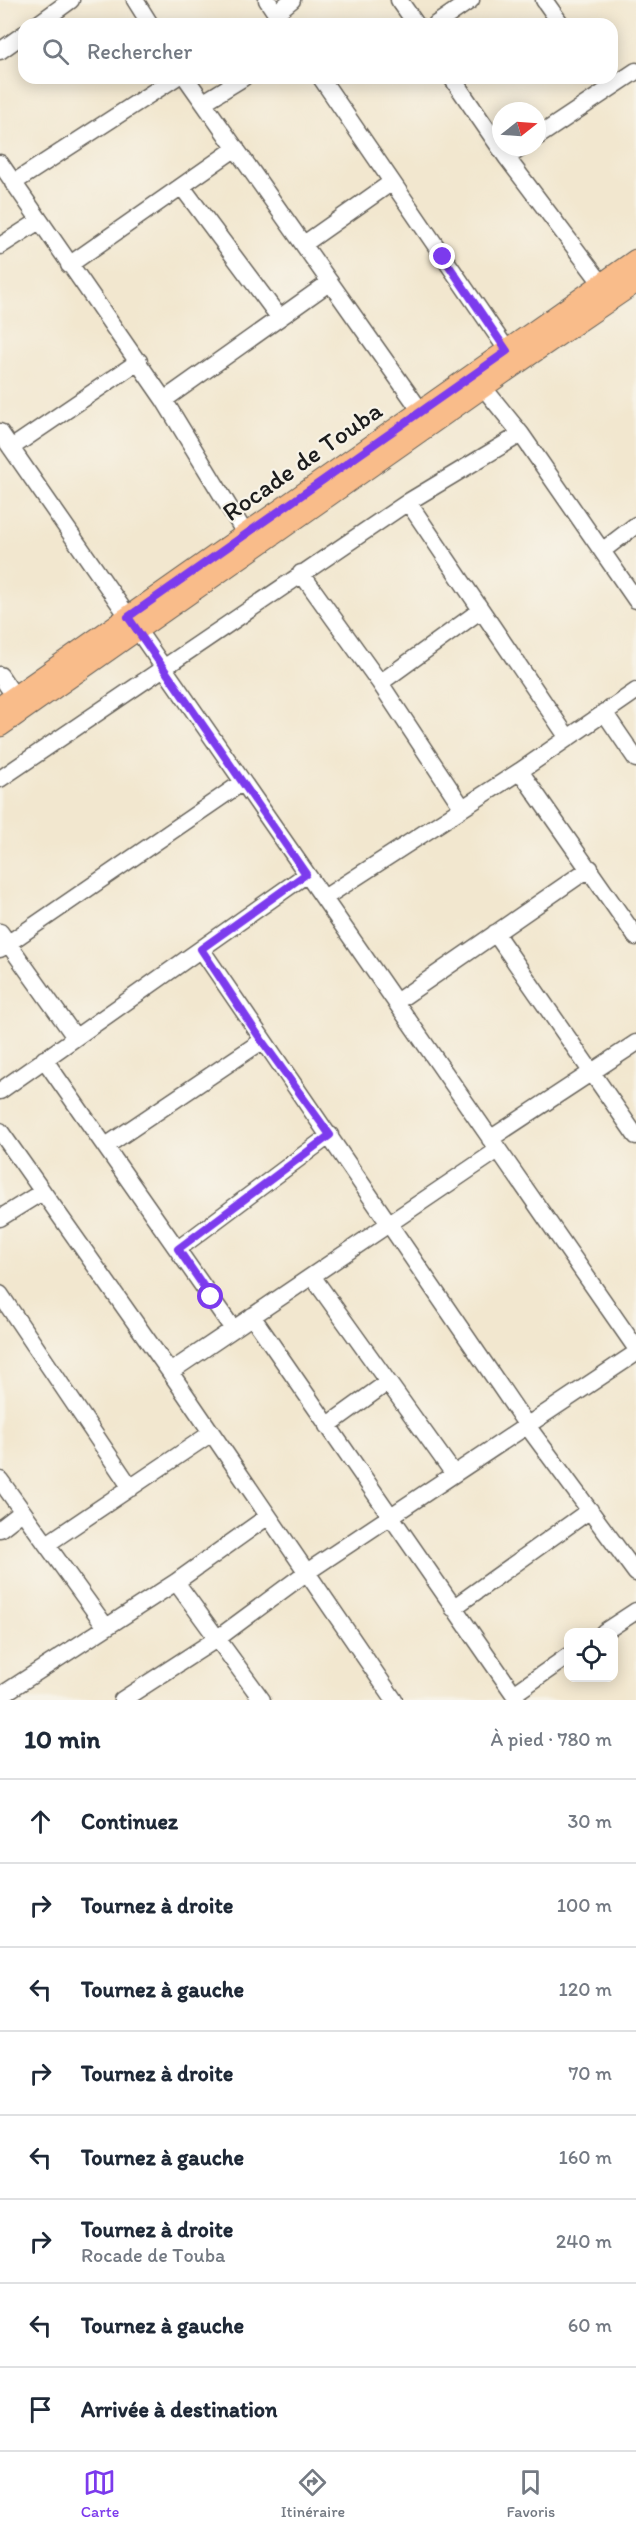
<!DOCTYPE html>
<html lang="fr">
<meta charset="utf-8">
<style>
:root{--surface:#fff;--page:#f6f6f7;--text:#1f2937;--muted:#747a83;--line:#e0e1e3;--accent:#7c3aed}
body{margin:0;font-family:Itim,sans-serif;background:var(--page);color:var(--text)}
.controls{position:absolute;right:18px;bottom:18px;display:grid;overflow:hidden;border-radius:12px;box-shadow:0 3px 15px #0003}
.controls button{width:54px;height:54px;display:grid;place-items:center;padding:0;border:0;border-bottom:2px solid var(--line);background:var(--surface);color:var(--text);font:30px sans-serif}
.compass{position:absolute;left:492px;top:102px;width:54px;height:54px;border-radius:50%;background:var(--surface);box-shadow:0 3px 15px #0003;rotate:73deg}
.stop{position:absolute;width:18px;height:18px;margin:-14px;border:4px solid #7c3aed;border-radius:50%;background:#fff}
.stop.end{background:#7c3aed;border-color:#fff;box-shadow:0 2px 6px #0008}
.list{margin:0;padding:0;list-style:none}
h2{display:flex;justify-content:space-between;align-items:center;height:78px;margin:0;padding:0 24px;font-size:26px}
h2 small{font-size:20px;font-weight:400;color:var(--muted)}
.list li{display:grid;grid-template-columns:39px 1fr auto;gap:18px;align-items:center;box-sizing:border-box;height:84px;padding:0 24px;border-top:2px solid var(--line)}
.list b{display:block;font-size:22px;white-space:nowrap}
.list p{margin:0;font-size:20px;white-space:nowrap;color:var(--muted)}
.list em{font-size:20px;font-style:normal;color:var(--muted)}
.icon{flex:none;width:33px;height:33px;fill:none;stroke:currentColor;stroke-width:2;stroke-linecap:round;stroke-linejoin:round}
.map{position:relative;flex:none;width:636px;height:1700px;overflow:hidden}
.search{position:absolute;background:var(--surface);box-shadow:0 3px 15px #0003;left:18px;right:18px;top:18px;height:66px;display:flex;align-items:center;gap:15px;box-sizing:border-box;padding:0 21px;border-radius:18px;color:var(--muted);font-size:22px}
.sheet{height:750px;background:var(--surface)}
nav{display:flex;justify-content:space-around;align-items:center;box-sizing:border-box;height:84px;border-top:2px solid var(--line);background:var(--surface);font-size:16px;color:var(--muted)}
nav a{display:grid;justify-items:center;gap:3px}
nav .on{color:var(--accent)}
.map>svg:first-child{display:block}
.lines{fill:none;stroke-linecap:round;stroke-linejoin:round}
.minor-casing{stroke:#67635b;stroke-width:19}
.major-casing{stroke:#67635b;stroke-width:23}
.minor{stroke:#fff;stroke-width:16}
.major{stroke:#f9bc8a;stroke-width:21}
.route{stroke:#7c3aed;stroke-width:8}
.labels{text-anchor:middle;stroke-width:4.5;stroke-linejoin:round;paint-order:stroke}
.street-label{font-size:26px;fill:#1c1c1c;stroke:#f7f3e8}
</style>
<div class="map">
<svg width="636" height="1700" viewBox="0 0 636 1700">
<rect width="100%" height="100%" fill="#f7f3e8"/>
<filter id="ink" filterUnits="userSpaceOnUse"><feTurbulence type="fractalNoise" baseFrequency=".0167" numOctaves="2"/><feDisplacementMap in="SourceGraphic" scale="12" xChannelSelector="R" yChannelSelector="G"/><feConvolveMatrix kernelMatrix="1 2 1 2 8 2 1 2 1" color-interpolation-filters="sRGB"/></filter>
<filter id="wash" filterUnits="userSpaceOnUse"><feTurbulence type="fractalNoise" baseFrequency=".008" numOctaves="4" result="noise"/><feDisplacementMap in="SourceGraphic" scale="24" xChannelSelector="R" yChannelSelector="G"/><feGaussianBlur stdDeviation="1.35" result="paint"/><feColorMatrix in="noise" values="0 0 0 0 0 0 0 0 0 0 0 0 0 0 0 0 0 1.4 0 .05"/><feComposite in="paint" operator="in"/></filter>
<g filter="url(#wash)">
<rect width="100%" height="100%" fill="#f2e7cf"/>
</g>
<g filter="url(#ink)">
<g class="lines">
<defs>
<path id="minor" d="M135,0L150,24
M267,0L283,24
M399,0L416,24
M544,0L561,24
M276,13L292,0
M38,24L71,0
M436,24L471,0
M0,51L24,34
M186,78L420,410
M321,78L514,360
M452,78L507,158L602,284
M204,102L243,78
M537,137L636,71
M507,158L522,147
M0,163L164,400L251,543
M13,183L175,78
M182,187L279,317
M304,244L392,182
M0,246L39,221
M69,265L236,148
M483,387L521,434L636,600
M164,400L330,282
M0,432L636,1348
M11,448L139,361
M408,502L568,738
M602,551L636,525
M301,573L380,683L462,807
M0,675L15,697
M380,683L481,610
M604,712L636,759
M520,771L636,937
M0,779L408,502L521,434
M324,898L520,771L636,691
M0,932L75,1037
M495,933L636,1136
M0,949L243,782
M201,949L528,1427L636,1573
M396,1002L590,868
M44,1059L233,1329
M0,1091L307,874
M0,1131L170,1372L394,1700
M490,1139L636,1043
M106,1146L262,1041
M0,1218L42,1192
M178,1249L330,1135
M312,1276L454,1474
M0,1294L131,1488
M252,1316L518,1700
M170,1372L498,1150
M327,1426L388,1382
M0,1480L106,1627
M0,1529L22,1512
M47,1544L210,1434
M176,1582L262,1700
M453,1608L590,1510
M604,1632L636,1611
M514,1694L568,1656
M0,1696L176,1582L267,1517
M122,1700L218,1638L307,1572L636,1353"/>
<path id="major" d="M0,707L636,260
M0,726L516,364L636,282"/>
</defs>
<!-- minor casing -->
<use href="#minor" class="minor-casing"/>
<!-- major casing -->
<use href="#major" class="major-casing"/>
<!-- minor -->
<use href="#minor" class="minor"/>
<!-- major -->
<use href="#major" class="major"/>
</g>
</g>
<g class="lines" filter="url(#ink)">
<!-- route -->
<path class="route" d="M211,1297L178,1249L330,1135L262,1041L201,949L306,874L128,617L507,351L443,257"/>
</g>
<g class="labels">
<!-- street labels -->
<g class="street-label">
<text transform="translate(302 461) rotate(-35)" y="9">Rocade de Touba</text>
</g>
</g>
</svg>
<div class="controls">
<button><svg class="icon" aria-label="locate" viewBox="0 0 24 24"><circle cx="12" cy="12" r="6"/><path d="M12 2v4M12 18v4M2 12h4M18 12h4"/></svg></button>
</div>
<svg class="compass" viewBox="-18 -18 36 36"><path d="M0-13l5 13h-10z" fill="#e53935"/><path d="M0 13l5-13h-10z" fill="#747a83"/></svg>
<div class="stop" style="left:211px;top:1297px"></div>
<div class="stop end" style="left:443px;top:257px"></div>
<div class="search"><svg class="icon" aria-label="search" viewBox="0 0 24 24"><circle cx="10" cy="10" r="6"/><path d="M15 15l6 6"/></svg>Rechercher</div>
</div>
<section class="sheet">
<h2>10 min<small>À pied · 780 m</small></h2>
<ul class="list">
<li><svg class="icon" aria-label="ahead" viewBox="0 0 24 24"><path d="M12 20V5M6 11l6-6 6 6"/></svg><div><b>Continuez</b></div><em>30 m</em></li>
<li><svg class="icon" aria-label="right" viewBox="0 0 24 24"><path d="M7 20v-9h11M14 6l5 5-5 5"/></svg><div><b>Tournez à droite</b></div><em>100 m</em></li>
<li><svg class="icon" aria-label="left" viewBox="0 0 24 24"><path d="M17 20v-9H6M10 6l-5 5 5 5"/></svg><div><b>Tournez à gauche</b></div><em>120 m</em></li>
<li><svg class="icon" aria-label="right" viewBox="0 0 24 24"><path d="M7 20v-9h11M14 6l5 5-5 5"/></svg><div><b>Tournez à droite</b></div><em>70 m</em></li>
<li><svg class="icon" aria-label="left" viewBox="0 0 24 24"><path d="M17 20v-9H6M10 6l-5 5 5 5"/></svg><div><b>Tournez à gauche</b></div><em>160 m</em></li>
<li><svg class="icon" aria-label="right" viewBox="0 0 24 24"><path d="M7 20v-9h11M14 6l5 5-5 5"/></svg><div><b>Tournez à droite</b><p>Rocade de Touba</p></div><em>240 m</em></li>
<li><svg class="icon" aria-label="left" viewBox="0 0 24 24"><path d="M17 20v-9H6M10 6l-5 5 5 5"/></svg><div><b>Tournez à gauche</b></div><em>60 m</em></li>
<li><svg class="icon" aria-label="arrive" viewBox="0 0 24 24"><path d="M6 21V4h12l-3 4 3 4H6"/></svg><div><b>Arrivée à destination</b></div></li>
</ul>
</section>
<nav>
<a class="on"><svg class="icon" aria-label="map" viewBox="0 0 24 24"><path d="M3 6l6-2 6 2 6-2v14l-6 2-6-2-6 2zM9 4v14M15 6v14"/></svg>Carte</a>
<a><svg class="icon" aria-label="directions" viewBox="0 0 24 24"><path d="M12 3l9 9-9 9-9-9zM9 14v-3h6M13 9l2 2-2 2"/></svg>Itinéraire</a>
<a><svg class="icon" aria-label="saved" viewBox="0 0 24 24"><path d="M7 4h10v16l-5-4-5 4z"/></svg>Favoris</a>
</nav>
